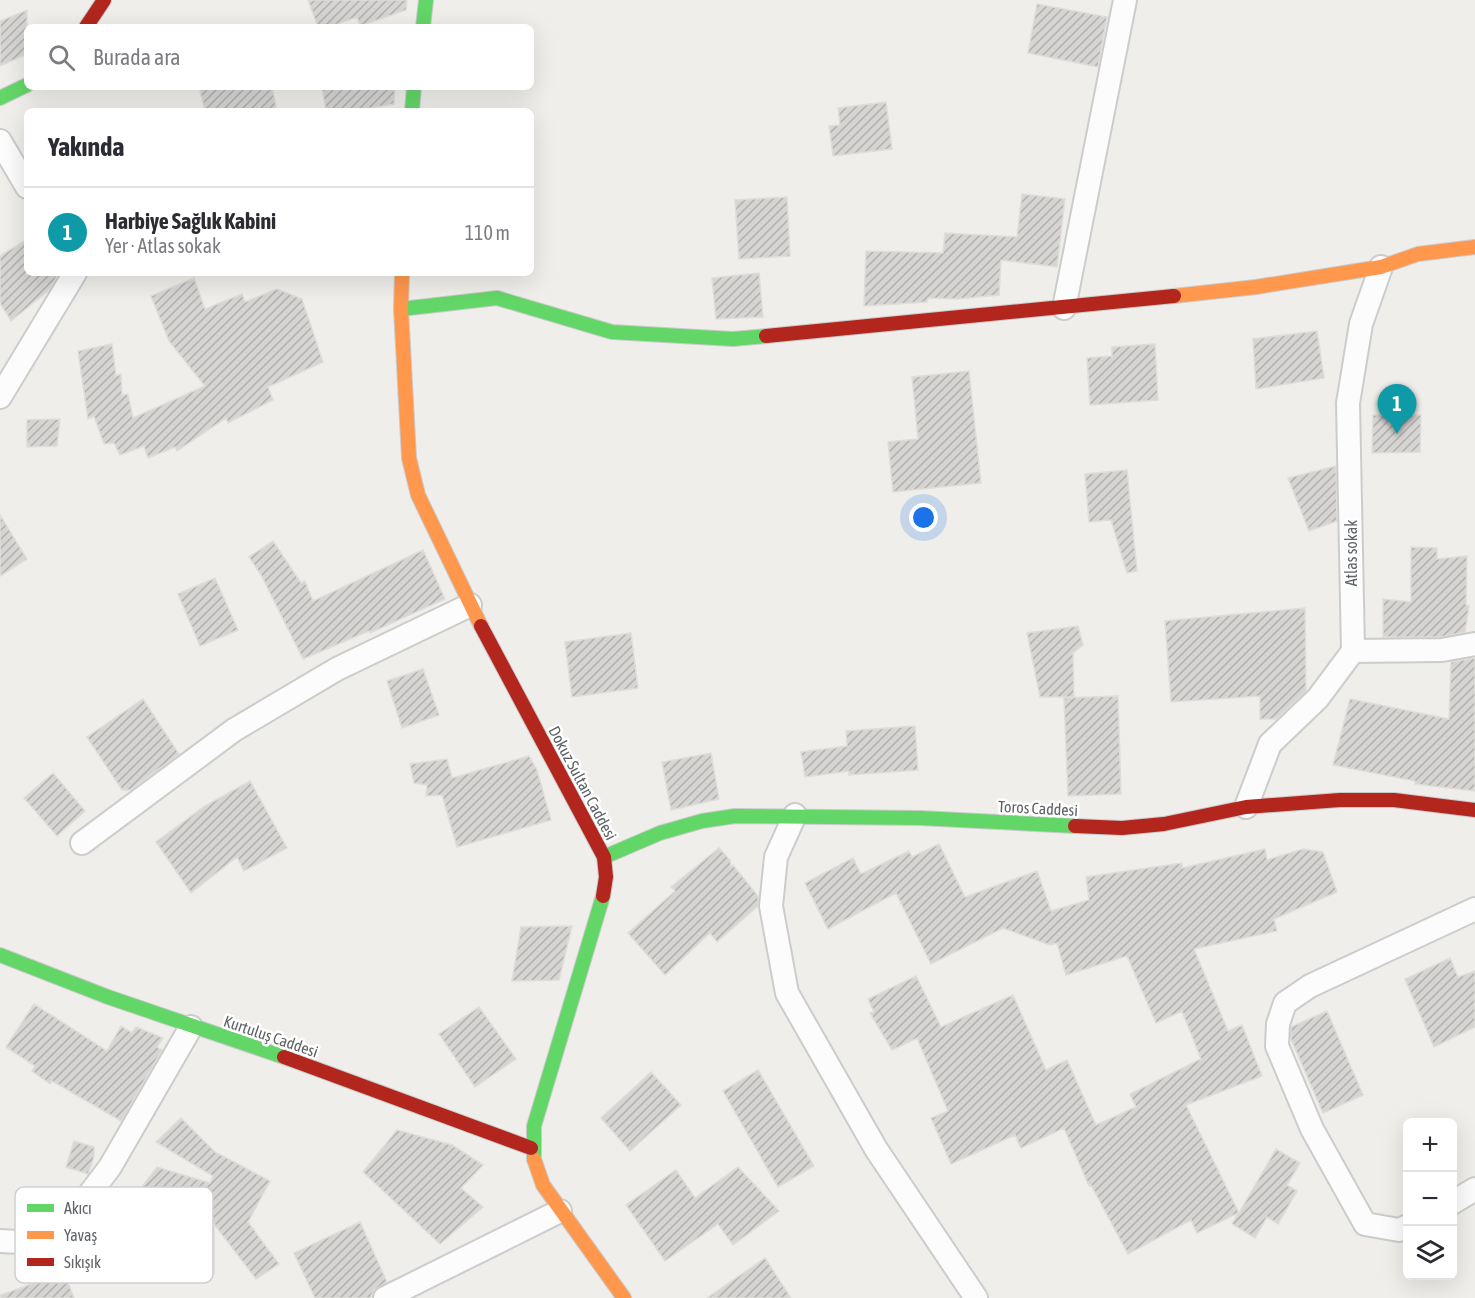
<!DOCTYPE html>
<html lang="tr">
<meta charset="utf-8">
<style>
:root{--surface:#fff;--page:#f7f7f7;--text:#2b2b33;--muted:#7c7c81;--line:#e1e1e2;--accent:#919496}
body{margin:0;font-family:"Asap Condensed",sans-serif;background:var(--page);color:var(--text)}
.controls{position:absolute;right:18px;bottom:18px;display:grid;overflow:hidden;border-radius:9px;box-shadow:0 6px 24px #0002}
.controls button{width:54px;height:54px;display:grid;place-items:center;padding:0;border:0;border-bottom:2px solid var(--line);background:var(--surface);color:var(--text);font:30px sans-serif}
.you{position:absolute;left:924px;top:518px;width:21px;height:21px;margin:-15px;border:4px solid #fff;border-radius:50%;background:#1a73e8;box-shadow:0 0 0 9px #1a73e833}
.badge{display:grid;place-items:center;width:39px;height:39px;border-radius:50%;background:var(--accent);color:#fff;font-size:20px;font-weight:700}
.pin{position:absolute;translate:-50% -50px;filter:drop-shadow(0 2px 3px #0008)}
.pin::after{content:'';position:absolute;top:32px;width:21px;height:18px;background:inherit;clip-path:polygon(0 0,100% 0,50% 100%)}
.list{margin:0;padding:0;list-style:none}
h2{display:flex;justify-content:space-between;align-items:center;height:78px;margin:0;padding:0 24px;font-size:26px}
h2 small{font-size:20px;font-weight:400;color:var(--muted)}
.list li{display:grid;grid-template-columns:39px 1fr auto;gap:18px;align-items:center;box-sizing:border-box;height:90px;padding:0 24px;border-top:2px solid var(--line)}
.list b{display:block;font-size:22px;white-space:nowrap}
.list p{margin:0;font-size:20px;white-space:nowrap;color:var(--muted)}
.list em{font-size:20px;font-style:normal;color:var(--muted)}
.icon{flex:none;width:33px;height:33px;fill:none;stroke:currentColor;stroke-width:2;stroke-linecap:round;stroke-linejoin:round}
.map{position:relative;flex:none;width:1475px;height:1298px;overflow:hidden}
.search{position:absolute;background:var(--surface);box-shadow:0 6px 24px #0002;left:24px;top:24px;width:510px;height:66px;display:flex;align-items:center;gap:15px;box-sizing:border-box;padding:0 21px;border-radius:9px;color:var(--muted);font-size:22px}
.panel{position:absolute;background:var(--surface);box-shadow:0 6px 24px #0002;left:24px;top:108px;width:510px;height:168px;border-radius:9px}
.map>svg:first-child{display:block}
.building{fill:url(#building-hatch);stroke:#deddd9;stroke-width:1.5}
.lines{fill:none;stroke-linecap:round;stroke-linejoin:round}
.street-casing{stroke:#cbcccc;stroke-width:26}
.fast-casing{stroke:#cacacb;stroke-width:16}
.slow-casing{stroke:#cacacb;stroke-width:16}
.jam-casing{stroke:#cacacb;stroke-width:16}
.street{stroke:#fdfcfc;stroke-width:22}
.fast{stroke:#63d668;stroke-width:14}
.slow{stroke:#ff974d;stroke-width:14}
.jam{stroke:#b3261e;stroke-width:14}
.labels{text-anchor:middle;stroke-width:5;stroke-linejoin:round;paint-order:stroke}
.street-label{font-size:16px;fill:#5f6368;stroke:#fff}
.key{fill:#fff;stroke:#cfd0d2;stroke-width:1.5}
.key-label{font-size:16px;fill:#5f6368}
</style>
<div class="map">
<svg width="1475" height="1298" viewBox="0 0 1475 1298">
<defs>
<pattern id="building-hatch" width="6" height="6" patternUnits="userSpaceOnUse" patternTransform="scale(1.5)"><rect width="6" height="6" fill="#d6d5d3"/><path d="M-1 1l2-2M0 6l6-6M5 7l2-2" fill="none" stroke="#b1b0af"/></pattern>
</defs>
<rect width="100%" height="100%" fill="#efeeea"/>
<!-- building -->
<path class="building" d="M308,0H407L406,10L360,26L357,17L330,27H318Z
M1037,4L1107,17L1098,67L1028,53Z
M27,10V54L0,66V21Z
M199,87H272L277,111H205Z
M322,87H395L394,104L353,111H326Z
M886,102L892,149L833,156L829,126L840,125L838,108Z
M1022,194L1065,199L1057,267L1001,260L999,295L957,299L928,298L927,302L864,306L866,251L943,253L945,233L1017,237Z
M787,197L790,256L739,259L735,200Z
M27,239V273H59L48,291L11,321L0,303V256Z
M759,273L763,317L716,319L712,278Z
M194,278L205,309L242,294L245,302L277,289L302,299L323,362L268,387L273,400L228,423L226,418L177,451L175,447L148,458L144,446L120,455L114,443L104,444L94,416L88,419L78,351L112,344L116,376L121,374L122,395L128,394L133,418L205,386L169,341L151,296Z
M1317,331L1324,378L1256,389L1253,339Z
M1155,344L1158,400L1090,405L1087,358L1112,356V347Z
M969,371L981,483L893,492L888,442L918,439L912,377Z
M1373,415H1421L1420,452L1372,453Z
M60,419L57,446L27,447V420Z
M1336,466L1337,521L1309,531L1288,478Z
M1127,470L1137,571L1127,573L1111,520L1089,522L1085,474Z
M0,515L27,559L0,576Z
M273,541L301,583L305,581L313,601L423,550L445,599L370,633L369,631L303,659L261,575L249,557Z
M1411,547L1437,548V559L1467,556L1466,605L1469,606L1465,632L1441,637H1383V599L1411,602Z
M215,578L238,630L200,646L178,594Z
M1305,608L1306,691L1276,719H1260V696L1171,702L1165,621Z
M1078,626L1083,645L1073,653L1074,697H1040L1027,633Z
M631,633L638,688L572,697L565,642Z
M1475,658V791L1415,784V781L1333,765L1350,699L1449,719L1451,662Z
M423,669L439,715L402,728L387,681Z
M1118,696L1121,794L1068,796L1064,698Z
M143,699L179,754L130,790H122L87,737Z
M915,726L918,770L849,775V771L805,777L801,752L847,746L846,731Z
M711,753L719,799L671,810L662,762Z
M529,756L537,770L551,820L457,847L442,795L426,796L427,785L414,783L410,764L447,759L452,778Z
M53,773L85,811L57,836L24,798Z
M250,781L287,848L244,871L237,857L191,893L156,842L205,806Z
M939,844L965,897L1037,871L1051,911L1089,900L1086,877L1182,863V868L1265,849L1267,860L1303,849L1323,852L1337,892L1274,919L1277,931L1194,949L1228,1031L1242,1025L1262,1076L1186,1105L1239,1213L1276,1149L1300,1163L1287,1185L1297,1191L1278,1224L1267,1217L1255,1238L1232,1224L1238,1213L1197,1233L1191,1220L1128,1254L1091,1185L1089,1186L1064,1128L1021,1148L1015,1135L951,1164L931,1118L948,1111L917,1038L892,1050L870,1013L874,1012L868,999L916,976L941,1027L1013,995L1046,1070L1067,1060L1096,1125L1136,1107L1130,1094L1201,1059L1182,1011L1156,1023L1127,956L1066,975L1057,943L1050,945L1003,928L931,964L896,893L828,929L805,883L853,858L861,874L909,851L912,857Z
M719,848L730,860L731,867L733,865L758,896V906L717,942L710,933L665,975L628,933L675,891L671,887Z
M572,926L559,980L512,981L521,927Z
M1450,958L1458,977L1475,971V1027L1434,1047L1405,979Z
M34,1004L107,1051L121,1026L132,1033L136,1027L163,1038L157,1047L162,1050L121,1121L52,1081L50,1084L32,1071L35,1066L6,1047Z
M479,1007L516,1059L475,1087L439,1034Z
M1327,1011L1363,1095L1323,1113L1291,1039V1027Z
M758,1070L814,1166L778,1187L723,1091Z
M651,1072L681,1105L630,1151L601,1118Z
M181,1118L215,1152L270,1181L248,1222L279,1264L256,1279L214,1224V1274L189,1276L185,1209L134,1276L96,1247L157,1167L210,1183L213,1176L156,1142Z
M397,1130L452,1145L483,1165L461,1188L483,1207L440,1244L363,1172Z
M74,1141L94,1147V1157L88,1174L66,1167Z
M738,1167L779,1211L733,1245L718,1224L665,1261L626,1205L676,1170L695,1198Z
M360,1222L387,1282L374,1290L370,1298H315L294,1253Z
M765,1258L791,1298H707Z
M64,1272L74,1298H1V1295Z"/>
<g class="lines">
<defs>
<path id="street" d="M0,141L27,187
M1064,308L1125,0
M0,397L75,273
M1353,651L1442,650L1475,644
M1246,807L1270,744L1318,698L1353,651L1348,403L1361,324L1381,267
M795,815L776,857L771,906L787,993L876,1149L976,1298
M82,843L234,730L337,669L470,605
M1452,1203L1475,1189
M1408,1226L1399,1230L1365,1224L1312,1129L1277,1046L1278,1024L1285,1003L1310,986L1475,909
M0,1241L37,1243L85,1200L110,1167L191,1027
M385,1298L560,1211"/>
<path id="fast" d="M423,27L426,0
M0,98L27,85
M412,111L414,87
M401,309L497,298L612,332L733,339L766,336
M604,857L660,833L702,821L735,816L920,818L1075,826
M0,955L108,997L284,1057
M534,1159V1126L603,896"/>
<path id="slow" d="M402,273L401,309L409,458L418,495L481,626
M1174,296L1256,287L1381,267L1418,254L1475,247
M534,1159L543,1185L624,1298"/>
<path id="jam" d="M86,27L104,0
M766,336L1174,296
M481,626L604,857L606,877L603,896
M1075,826L1122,828L1164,824L1246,807L1340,800H1394L1475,810
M284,1057L531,1148"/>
</defs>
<!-- street casing -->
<use href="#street" class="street-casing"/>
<!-- fast casing -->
<use href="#fast" class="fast-casing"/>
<!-- slow casing -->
<use href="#slow" class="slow-casing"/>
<!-- jam casing -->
<use href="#jam" class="jam-casing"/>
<!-- street -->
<use href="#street" class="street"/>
<!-- fast -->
<use href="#fast" class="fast"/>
<!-- slow -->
<use href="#slow" class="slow"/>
<!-- jam -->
<use href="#jam" class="jam"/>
</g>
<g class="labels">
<!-- street labels -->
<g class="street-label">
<text transform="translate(1351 553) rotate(-90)" y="6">Atlas sokak</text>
<text transform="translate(583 783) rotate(62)" y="6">Dokuz Sultan Caddesi</text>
<text transform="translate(1038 808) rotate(3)" y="6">Toros Caddesi</text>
<text transform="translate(271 1036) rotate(19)" y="6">Kurtuluş Caddesi</text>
</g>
</g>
<!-- legend -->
<rect x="15" y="1187" width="198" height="96" rx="9" class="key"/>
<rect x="27" y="1204" width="27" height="8" fill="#63d668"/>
<rect x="27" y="1231" width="27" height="8" fill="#ff974d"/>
<rect x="27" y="1258" width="27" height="8" fill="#b3261e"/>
<g class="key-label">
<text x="64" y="1214">Akıcı</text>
<text x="64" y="1241">Yavaş</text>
<text x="64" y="1268">Sıkışık</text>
</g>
</svg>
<div class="controls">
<button>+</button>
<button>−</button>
<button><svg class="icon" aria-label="layers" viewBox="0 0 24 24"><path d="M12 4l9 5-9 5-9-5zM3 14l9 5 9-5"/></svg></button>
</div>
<div class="you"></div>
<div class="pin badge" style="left:1397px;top:434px;background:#0f9aa8">1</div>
<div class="search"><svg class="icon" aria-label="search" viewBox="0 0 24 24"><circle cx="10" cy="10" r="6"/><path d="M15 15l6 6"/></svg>Burada ara</div>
<section class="panel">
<h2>Yakında<small></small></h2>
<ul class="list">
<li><span class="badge" style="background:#0f9aa8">1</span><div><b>Harbiye Sağlık Kabini</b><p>Yer · Atlas sokak</p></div><em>110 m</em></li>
</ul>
</section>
</div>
